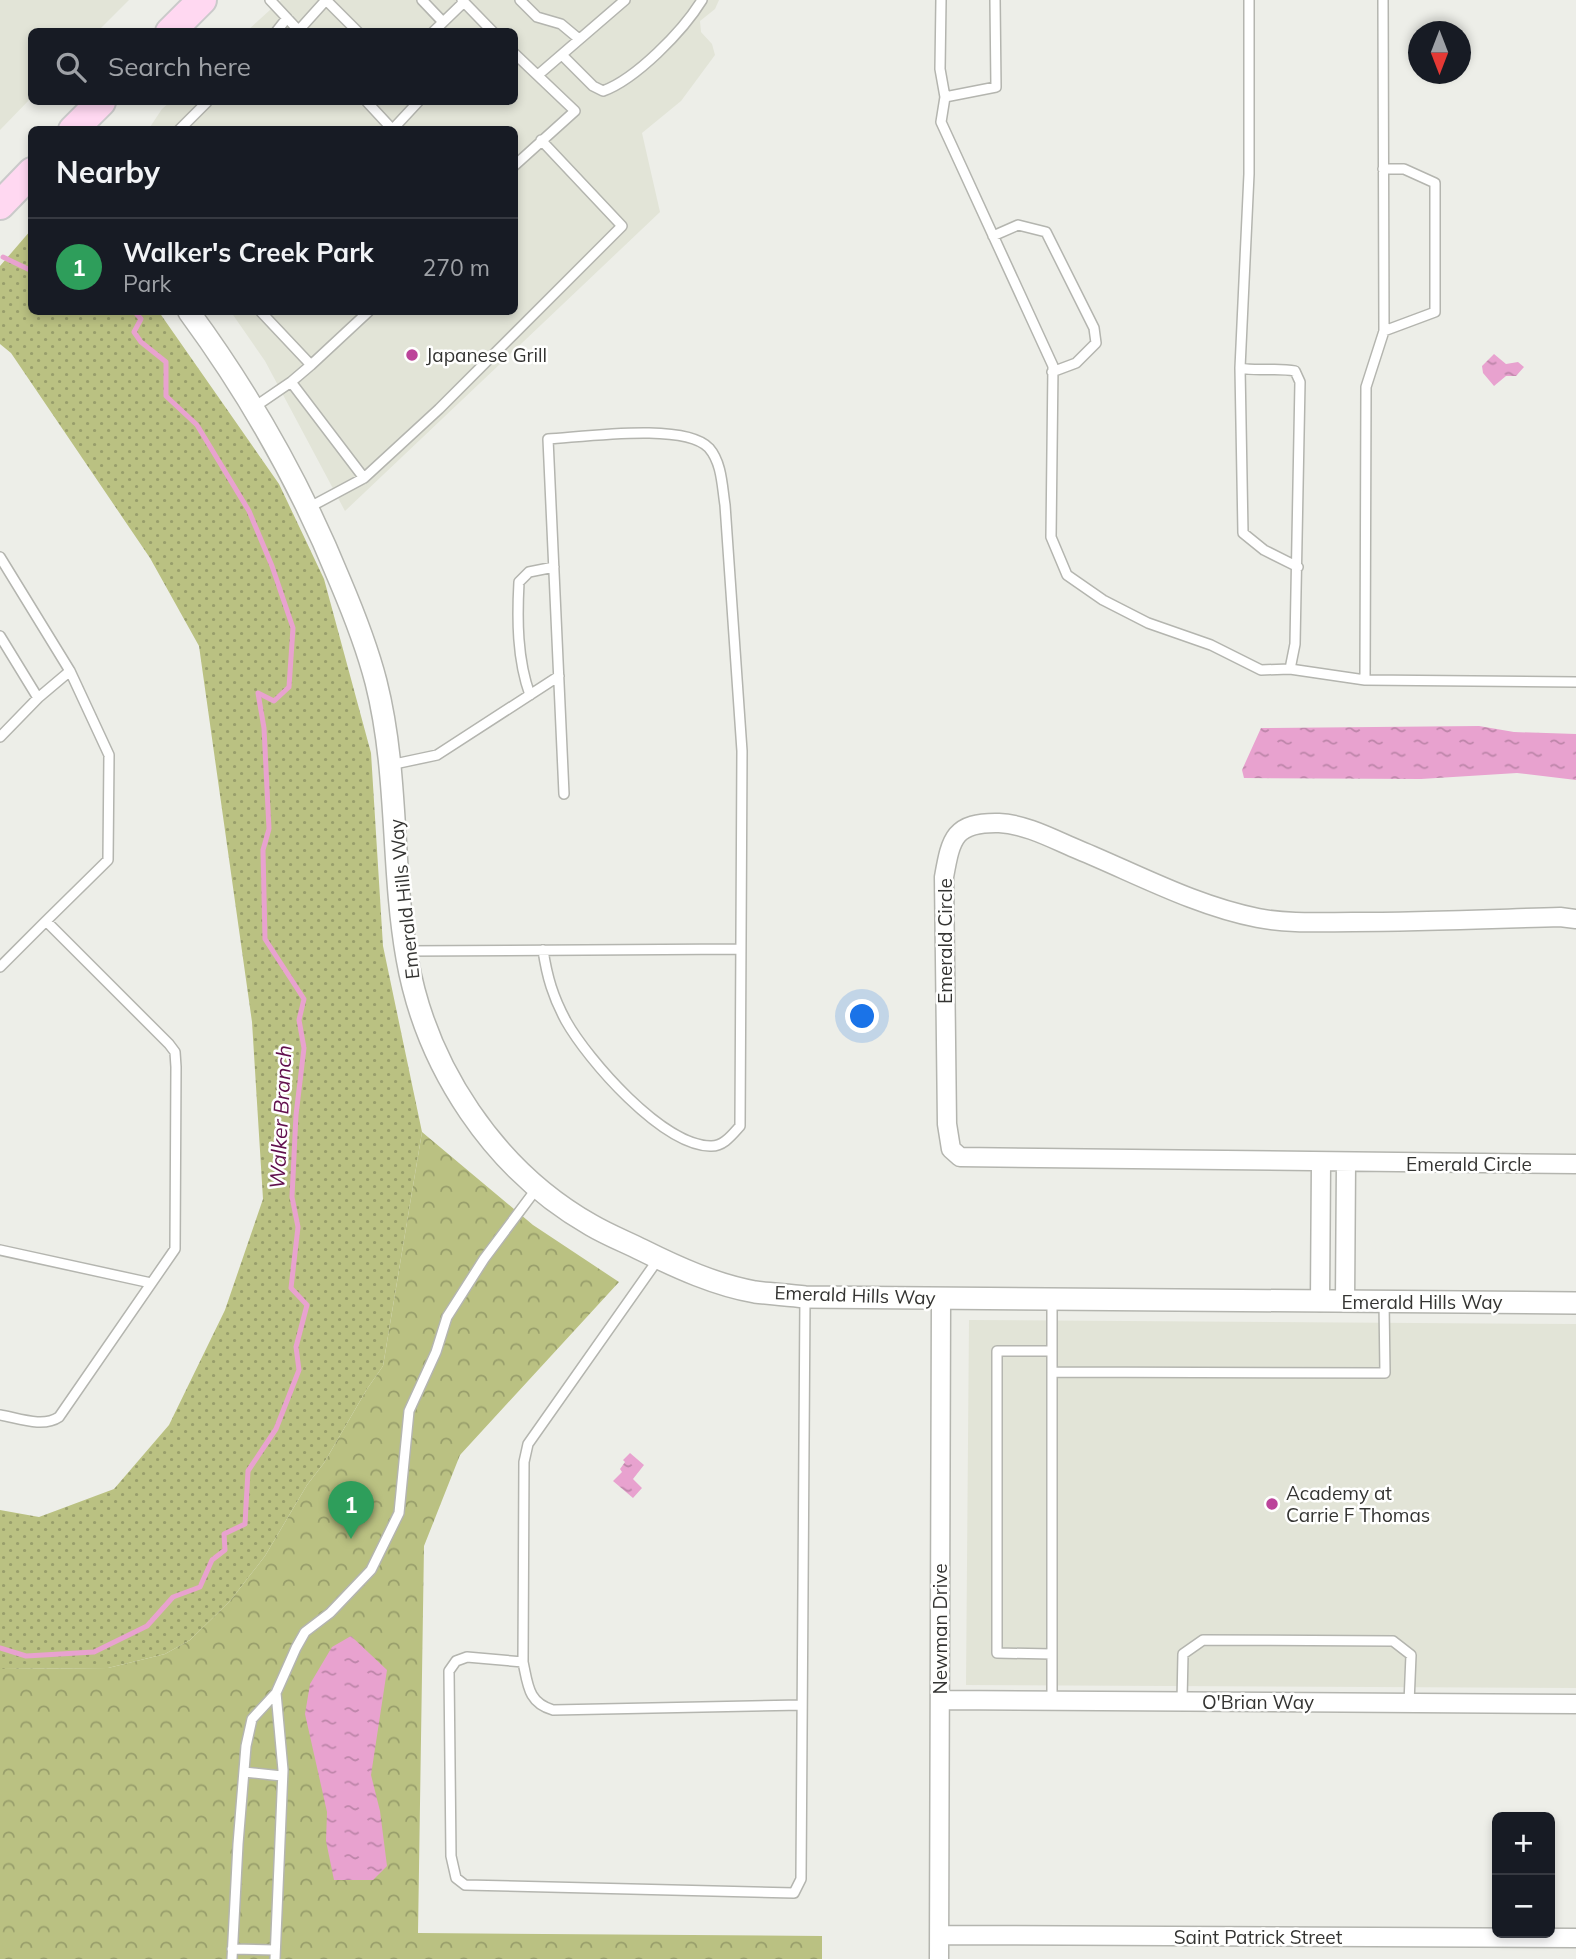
<!DOCTYPE html>
<meta charset="utf-8">
<style>
:root{--surface:#171b24;--page:#242831;--text:#f1f3f6;--muted:#9ea1a6;--line:#363941;--accent:#bc449a}
body{margin:0;font-family:Mulish,sans-serif;background:var(--page);color:var(--text)}
.controls{position:absolute;right:21px;bottom:21px;display:grid;overflow:hidden;border-radius:10px;box-shadow:0 4px 10px #0003}
.controls button{width:63px;height:63px;display:grid;place-items:center;padding:0;border:0;border-bottom:2px solid var(--line);background:var(--surface);color:var(--text);font:35px sans-serif}
.compass{position:absolute;left:1408px;top:21px;width:63px;height:63px;border-radius:50%;background:var(--surface);box-shadow:0 4px 10px #0003;rotate:180deg}
.you{position:absolute;left:863px;top:1017px;width:24px;height:24px;margin:-18px;border:5px solid #fff;border-radius:50%;background:#1a73e8;box-shadow:0 0 0 10px #1a73e833}
.badge{display:grid;place-items:center;width:46px;height:46px;border-radius:50%;background:var(--accent);color:#fff;font-size:23px;font-weight:700}
.pin{position:absolute;translate:-50% -58px;filter:drop-shadow(0 2px 4px #0008)}
.pin::after{content:'';position:absolute;top:37px;width:24px;height:21px;background:inherit;clip-path:polygon(0 0,100% 0,50% 100%)}
.list{margin:0;padding:0;list-style:none}
h2{display:flex;justify-content:space-between;align-items:center;height:91px;margin:0;padding:0 28px;font-size:30px}
h2 small{font-size:23px;font-weight:400;color:var(--muted)}
.list li{display:grid;grid-template-columns:46px 1fr auto;gap:21px;align-items:center;box-sizing:border-box;height:98px;padding:0 28px;border-top:2px solid var(--line)}
.list b{display:block;font-size:26px;white-space:nowrap}
.list p{margin:0;font-size:23px;white-space:nowrap;color:var(--muted)}
.list em{font-size:23px;font-style:normal;color:var(--muted)}
.icon{flex:none;width:38px;height:38px;fill:none;stroke:currentColor;stroke-width:2;stroke-linecap:round;stroke-linejoin:round}
.map{position:relative;flex:none;width:1576px;height:1959px;overflow:hidden}
.search{position:absolute;background:var(--surface);box-shadow:0 4px 10px #0003;left:28px;top:28px;width:490px;height:77px;display:flex;align-items:center;gap:18px;box-sizing:border-box;padding:0 24px;border-radius:10px;color:var(--muted);font-size:26px}
.panel{position:absolute;background:var(--surface);box-shadow:0 4px 10px #0003;left:28px;top:126px;width:490px;height:189px;border-radius:10px}
.map>svg:first-child{display:block}
.built{fill:#e2e4d7}
.grass{fill:url(#grass-dots)}
.park{fill:url(#park-crowns)}
.water{fill:url(#water-ripples)}
.lines{fill:none;stroke-linecap:round;stroke-linejoin:round}
.stream{stroke:#e8a2cf;stroke-width:5}
.service-casing{stroke:#b4b5af;stroke-width:12}
.minor-casing{stroke:#b4b5af;stroke-width:21}
.tertiary-casing{stroke:#b4b5af;stroke-width:24}
.primary-casing{stroke:#cacaca;stroke-width:32}
.service{stroke:#fff;stroke-width:9}
.minor{stroke:#fff;stroke-width:18}
.tertiary{stroke:#fff;stroke-width:21}
.primary{stroke:#ffd8f1;stroke-width:28}
.poi-dot{fill:#bc449a;stroke:#fffffe;stroke-width:2.5}
.labels{text-anchor:middle;stroke-width:5;stroke-linejoin:round;paint-order:stroke}
.poi-label{font-size:19px;fill:#343432;stroke:#fffffe;text-anchor:start}
.street-label{font-size:19px;fill:#343432;stroke:#fffffe}
.water-label{font-size:21px;font-style:italic;fill:#610f4c;stroke:#fffffe}
</style>
<div class="map">
<svg width="1576" height="1959" viewBox="0 0 1576 1959">
<defs>
<pattern id="grass-dots" width="8" height="8" patternUnits="userSpaceOnUse" patternTransform="scale(1.75)"><rect width="8" height="8" fill="#bac182"/><path d="M2 2h.1M6 6h.1" fill="none" stroke="#989e6b" stroke-width="1.8" stroke-linecap="round"/></pattern>
<pattern id="park-crowns" width="20" height="18" patternUnits="userSpaceOnUse" patternTransform="scale(1.75)"><rect width="20" height="18" fill="#bac182"/><path d="M2 6a3 3 0 1 1 6 0M12 15a3 3 0 1 1 6 0" fill="none" stroke="#989e6b"/></pattern>
<pattern id="water-ripples" width="26" height="14" patternUnits="userSpaceOnUse" patternTransform="scale(1.75)"><rect width="26" height="14" fill="#e8a2cf"/><path d="M2 4q2-2 4 0t4 0M15 11q2-2 4 0t4 0" fill="none" stroke="#bd85a9"/></pattern>
</defs>
<rect width="100%" height="100%" fill="#edeee8"/>
<!-- built -->
<path class="built" d="M0,0H129L98,31L32,32L31,98L0,130Z
M281,0H719L715,9L700,21L701,32L712,44L715,55L681,101L642,133L660,212L345,511L265,361L231,312H514V130H148L162,109L170,102H514V32L247,31Z
M969,1320L1576,1324V1688L966,1685Z"/>
<!-- grass -->
<path class="grass" d="M31,230L32,312H159L279,484L324,579L371,753L383,946L422,1132L383,1366L367,1389L324,1463L307,1485L265,1556L230,1601L190,1640L165,1654L108,1668L0,1669V1510L39,1517L114,1489L169,1425L225,1310L263,1199L252,1022L199,646L150,558L11,353L0,344V266Z"/>
<!-- park -->
<path class="park" d="M422,1132L533,1225L619,1282L460,1455L424,1546L418,1933L822,1936V1959H0V1669L108,1668L165,1654L190,1640L230,1601L265,1556L307,1485L324,1463L367,1389L383,1366Z"/>
<!-- water -->
<path class="water" d="M1494,354L1506,364L1518,362L1524,367L1516,376H1506L1494,386L1483,373L1482,366Z
M1479,726L1514,732L1576,734V780L1517,773L1421,779L1244,778L1242,770L1261,728Z
M630,1453L644,1465L633,1479L642,1488L633,1498L613,1481L622,1472L620,1469L625,1462L623,1460Z
M351,1636L387,1670L371,1775L380,1811L387,1866L373,1880H334L326,1841L327,1812L305,1714L310,1684L332,1647Z"/>
<g class="lines">
<!-- stream -->
<path class="stream" d="M3,257L32,271
M0,1648L26,1656L94,1652L147,1626L173,1597L200,1587L212,1560L225,1550L224,1534L245,1524L248,1471L276,1429L299,1370L296,1347L307,1305L291,1288L298,1227L292,1197L296,1115L304,1048L299,1020L304,999L265,939L263,850L269,829L264,728L258,693L274,701L289,687L293,628L272,566L249,511L197,425L166,396V362L141,342L134,332L141,319L135,312"/>
<defs>
<path id="service" d="M270,0L300,32
M422,0L443,22
M462,0L493,32
M520,0L537,17L561,24L579,39
M941,0L940,69L945,97
M995,0L996,87L945,97L941,122L1053,366L1051,537L1067,575L1103,600L1148,623L1211,645L1261,670L1290,669L1295,644L1300,382L1295,371C1276,367 1259,372 1240,368L1249,174V0
M1383,0L1384,331L1366,387L1365,680L1576,682
M299,30L326,0L358,32
M276,32L287,18
M433,32L464,2
M514,53L575,111L514,166
M562,55L593,86L603,91C636,79 683,31 702,0
M538,75L625,0
M367,102L393,130
M179,130L207,102
M392,130L418,102
M1383,169H1404L1435,183V312L1384,331
M993,236L1018,225L1046,232L1094,328L1096,343L1076,363L1052,372
M311,365L368,312
M1240,368L1243,533L1264,550L1298,567
M291,382L364,478L308,508
M253,408L291,382L311,365L261,312
M364,478L439,409L622,226L541,140
M0,557L70,671L109,755L108,860L46,921
M0,636L38,698
M1290,669L1365,680
M530,695C517,659 517,619 519,582L529,572L554,567
M0,737L38,698L70,671
M390,765L437,755L559,676
M543,950C547,977 553,997 566,1021C588,1060 662,1145 710,1146C723,1147 732,1135 740,1126L742,751L725,505C722,486 722,463 709,448C685,422 583,437 548,439L564,794
M406,951L740,949
M0,967L46,921L169,1044L175,1052L176,1067L175,1249L59,1417C43,1428 18,1418 0,1415
M0,1250L151,1283
M659,1258L528,1444L524,1462L523,1662C528,1685 528,1703 553,1710L802,1705
M1052,1300V1701
M1052,1351H997V1653L1052,1654
M1052,1372L1385,1373L1384,1302
M523,1662L467,1657L456,1661L449,1671L451,1856L456,1878L465,1885L794,1893L801,1879L805,1297
M1182,1701L1183,1654L1203,1640L1393,1641L1411,1655L1409,1703
M244,1772L282,1776
M232,1949L275,1950
M232,1959L238,1844L246,1746L252,1719L276,1693L296,1648L305,1632L330,1613L371,1570L399,1513L409,1411L436,1352L447,1317L484,1259L537,1188
M275,1959L283,1770L276,1693"/>
<path id="minor" d="M1576,919L1560,917C1491,919 1422,922 1353,922C1322,922 1288,924 1258,918C1196,906 1137,874 1079,850C1055,840 1026,824 999,823C954,822 951,838 944,877L947,1124L951,1149L960,1157L1576,1164
M1320,1302L1321,1163
M1345,1302L1346,1163
M940,1700L1576,1704
M940,1935L1576,1938
M939,1959L941,1298"/>
<path id="tertiary" d="M189,312C250,395 301,485 340,581C354,614 367,647 376,682C399,773 391,867 407,958C426,1067 494,1170 591,1225C608,1235 626,1242 642,1250C678,1268 716,1285 755,1292C771,1294 789,1295 805,1297L1576,1303"/>
<path id="primary" d="M170,32L202,0
M73,130L101,102
M0,205L32,172"/>
</defs>
<!-- service casing -->
<use href="#service" class="service-casing"/>
<!-- minor casing -->
<use href="#minor" class="minor-casing"/>
<!-- tertiary casing -->
<use href="#tertiary" class="tertiary-casing"/>
<!-- primary casing -->
<use href="#primary" class="primary-casing"/>
<!-- service -->
<use href="#service" class="service"/>
<!-- minor -->
<use href="#minor" class="minor"/>
<!-- tertiary -->
<use href="#tertiary" class="tertiary"/>
<!-- primary -->
<use href="#primary" class="primary"/>
</g>
<!-- markers -->
<g class="poi-dot">
<circle cx="412" cy="355" r="7"/>
<circle cx="1272" cy="1504" r="7"/>
</g>
<g class="labels">
<!-- poi labels -->
<g class="poi-label">
<text x="426" y="362">Japanese Grill</text>
<text x="1286" y="1500">Academy at<tspan x="1286" dy="22">Carrie F Thomas</tspan></text>
</g>
<!-- street labels -->
<g class="street-label">
<text transform="translate(404 899) rotate(-96)" y="7">Emerald Hills Way</text>
<text transform="translate(945 941) rotate(-90)" y="7">Emerald Circle</text>
<text x="1469" y="1171">Emerald Circle</text>
<text transform="translate(855 1295) rotate(2)" y="7">Emerald Hills Way</text>
<text x="1422" y="1309">Emerald Hills Way</text>
<text transform="translate(940 1629) rotate(-90)" y="7">Newman Drive</text>
<text x="1258" y="1709">O'Brian Way</text>
<text x="1258" y="1944">Saint Patrick Street</text>
</g>
<!-- water labels -->
<g class="water-label">
<text transform="translate(281 1117) rotate(-87)" y="7">Walker Branch</text>
</g>
</g>
</svg>
<div class="controls">
<button>+</button>
<button>−</button>
</div>
<svg class="compass" viewBox="-18 -18 36 36"><path d="M0-13l5 13h-10z" fill="#e53935"/><path d="M0 13l5-13h-10z" fill="#9ea1a6"/></svg>
<div class="you"></div>
<div class="pin badge" style="left:351px;top:1539px;background:#2e9e5b">1</div>
<div class="search"><svg class="icon" aria-label="search" viewBox="0 0 24 24"><circle cx="10" cy="10" r="6"/><path d="M15 15l6 6"/></svg>Search here</div>
<section class="panel">
<h2>Nearby<small></small></h2>
<ul class="list">
<li><span class="badge" style="background:#2e9e5b">1</span><div><b>Walker's Creek Park</b><p>Park</p></div><em>270 m</em></li>
</ul>
</section>
</div>
